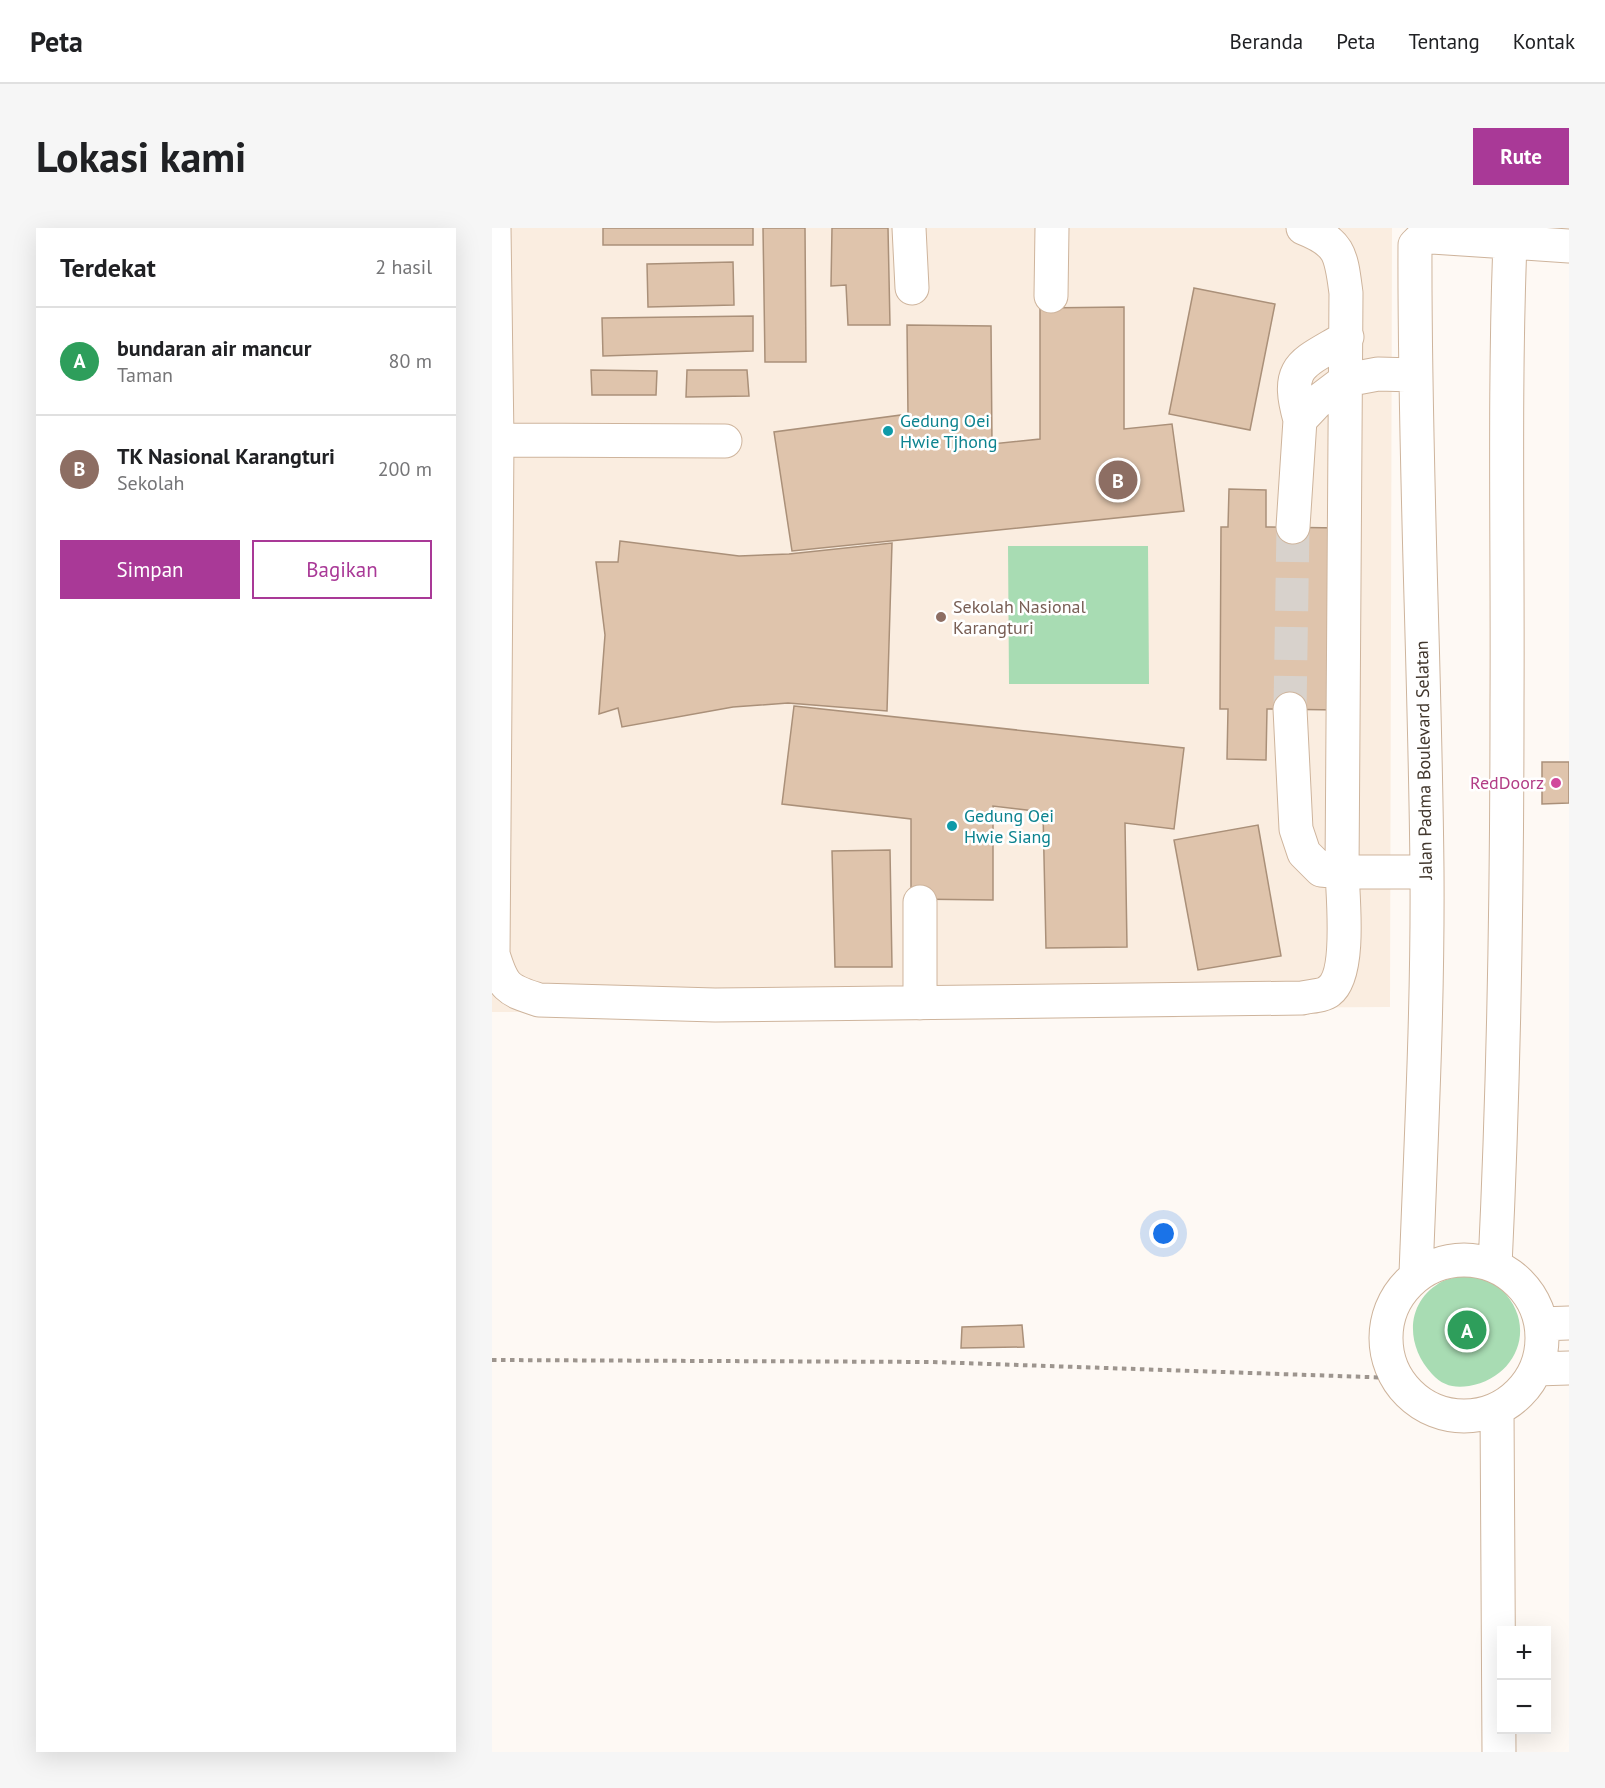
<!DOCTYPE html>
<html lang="id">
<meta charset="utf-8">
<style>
:root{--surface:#fff;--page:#f6f6f6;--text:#202124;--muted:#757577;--line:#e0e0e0;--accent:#a93997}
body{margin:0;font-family:"PT Sans",sans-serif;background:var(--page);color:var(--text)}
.controls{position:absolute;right:18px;bottom:18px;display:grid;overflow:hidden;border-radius:0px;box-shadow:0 6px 24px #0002}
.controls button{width:54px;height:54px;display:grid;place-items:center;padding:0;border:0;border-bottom:2px solid var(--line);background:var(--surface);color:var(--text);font:30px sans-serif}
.you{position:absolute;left:672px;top:1006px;width:21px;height:21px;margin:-15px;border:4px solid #fff;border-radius:50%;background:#1a73e8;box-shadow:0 0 0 9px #1a73e833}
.badge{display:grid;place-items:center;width:39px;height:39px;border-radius:50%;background:var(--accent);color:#fff;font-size:20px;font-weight:700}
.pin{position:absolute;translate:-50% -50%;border:3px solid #fff;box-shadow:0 2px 6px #0006}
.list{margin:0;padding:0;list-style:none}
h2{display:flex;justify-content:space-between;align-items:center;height:78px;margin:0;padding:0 24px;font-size:26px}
h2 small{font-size:20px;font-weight:400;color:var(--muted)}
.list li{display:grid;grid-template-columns:39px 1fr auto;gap:18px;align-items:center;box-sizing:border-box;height:108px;padding:0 24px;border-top:2px solid var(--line)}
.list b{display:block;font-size:22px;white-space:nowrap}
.list p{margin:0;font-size:20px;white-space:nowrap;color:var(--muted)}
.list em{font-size:20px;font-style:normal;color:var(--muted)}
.actions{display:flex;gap:12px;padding:18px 24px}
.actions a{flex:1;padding:14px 0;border:2px solid var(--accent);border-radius:0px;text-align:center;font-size:21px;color:var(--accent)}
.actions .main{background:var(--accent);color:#fff}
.map{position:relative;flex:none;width:1077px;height:1524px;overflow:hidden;border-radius:0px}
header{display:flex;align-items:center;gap:36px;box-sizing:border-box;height:84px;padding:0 30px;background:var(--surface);border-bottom:2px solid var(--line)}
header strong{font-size:28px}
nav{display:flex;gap:33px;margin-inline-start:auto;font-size:21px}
.intro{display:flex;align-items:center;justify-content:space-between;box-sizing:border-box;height:144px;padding:0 36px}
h1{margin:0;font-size:42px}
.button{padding:15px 27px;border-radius:0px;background:var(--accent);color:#fff;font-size:21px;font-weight:700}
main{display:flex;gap:36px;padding:0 36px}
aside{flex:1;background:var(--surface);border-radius:0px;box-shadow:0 6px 24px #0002}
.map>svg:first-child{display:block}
.built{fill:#faede0}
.green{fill:#a8dcb3}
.building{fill:#dfc4ac;stroke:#aa9079;stroke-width:1.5}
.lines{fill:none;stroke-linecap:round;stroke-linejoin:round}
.minor-tunnel{stroke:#d8d2cc;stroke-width:33;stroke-dasharray:33 16;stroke-linecap:butt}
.minor-casing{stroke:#ceb49c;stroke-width:35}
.path{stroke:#9d958e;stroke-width:4;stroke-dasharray:4.5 4.5;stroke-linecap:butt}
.minor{stroke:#fff;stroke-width:33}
.culture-dot{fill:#0f9aa8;stroke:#fff;stroke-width:2}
.education-dot{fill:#8d6e63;stroke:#fff;stroke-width:2}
.hotel-dot{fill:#d1479c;stroke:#fff;stroke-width:2}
.labels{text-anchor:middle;stroke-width:5;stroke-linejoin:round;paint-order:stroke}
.culture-label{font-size:18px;fill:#0d838f;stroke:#fff;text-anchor:start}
.education-label{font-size:18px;fill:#785e54;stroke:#fff;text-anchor:start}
.street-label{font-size:18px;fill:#42372d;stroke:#fff}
.hotel-label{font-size:18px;fill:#b23c85;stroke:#fff;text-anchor:end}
</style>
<header>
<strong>Peta</strong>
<nav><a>Beranda</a><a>Peta</a><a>Tentang</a><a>Kontak</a></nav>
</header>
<div class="intro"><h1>Lokasi kami</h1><a class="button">Rute</a></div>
<main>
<aside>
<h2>Terdekat<small>2 hasil</small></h2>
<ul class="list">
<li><span class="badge" style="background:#2e9e5b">A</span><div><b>bundaran air mancur</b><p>Taman</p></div><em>80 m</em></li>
<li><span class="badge" style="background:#8d6e63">B</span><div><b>TK Nasional Karangturi</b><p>Sekolah</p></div><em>200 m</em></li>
</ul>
<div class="actions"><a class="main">Simpan</a><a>Bagikan</a></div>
</aside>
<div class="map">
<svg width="1077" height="1524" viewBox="0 0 1077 1524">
<rect width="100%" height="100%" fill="#fef9f4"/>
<!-- built -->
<path class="built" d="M0,0H900L898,779L0,784Z"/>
<!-- green -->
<path class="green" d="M516,318H656L657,456H517Z
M973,1047C979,1048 986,1047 992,1048C998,1050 1005,1057 1010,1062C1046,1098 1025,1150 977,1158C962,1160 951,1158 940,1146C913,1117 913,1073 951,1053C958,1050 966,1049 973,1047Z"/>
<!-- building -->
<path class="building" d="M111,0H261V17H111Z
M271,0H313L314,134H273Z
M340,0H396L398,97H356L354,57L339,58Z
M241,34L242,77L156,79L155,36Z
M702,60L783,76L758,202L677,186Z
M632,79V201L680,196L692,283L300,323L282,204L416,186L415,97L499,98L500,216L548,211V80Z
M261,88V123L111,128L110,90Z
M99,142L165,143L164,167H100Z
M195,142H255L257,168L194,169Z
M737,261L774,262V299L848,300L847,482L775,481L774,532L735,531L736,481H728L729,299H736Z
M128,313L247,328L297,326L400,315L395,483L296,475L241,479L130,499L126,480L107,486L113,407L104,334H126Z
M302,478L692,520L682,601L633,595L635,719L554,720L551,584L501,578V672L419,671V591L290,576Z
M1050,534H1077V575L1050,576Z
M766,597L789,728L706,742L682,612Z
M398,622L400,739H343L340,623Z
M530,1097L532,1119L469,1120L470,1099Z"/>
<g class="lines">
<!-- minor-tunnel -->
<path class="minor-tunnel" d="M798,481L801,299"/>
<defs>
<path id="minor" d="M2,0L5,212L1,726C11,759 15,762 47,772L223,777L810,770C818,768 831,768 837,763C859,747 851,670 850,644L854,65C849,27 849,15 811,0
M417,0L420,60
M559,68L560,0
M808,192C792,136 811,136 855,109
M5,212L233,213
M801,299L808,192L825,174L854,152L886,146L923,147
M798,481L804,601L812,625L829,642L850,644H935
M428,775V674
M894 1110a78 78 0 1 1 156 0a78 78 0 1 1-156 0Z
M1003,1038C1012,851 1015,664 1015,477C1016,322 1012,168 1018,14
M924,1046C929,912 936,778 935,643C933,434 922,225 923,17L931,9H940L1077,18
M1049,1096L1077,1095
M1044,1141L1077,1140
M1005,1181L1007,1524"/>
</defs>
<!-- minor casing -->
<use href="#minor" class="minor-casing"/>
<!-- path -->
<path class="path" d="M0,1132L440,1134L904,1150"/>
<!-- minor -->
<use href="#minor" class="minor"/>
</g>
<!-- markers -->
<g class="culture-dot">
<circle cx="396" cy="203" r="6"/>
<circle cx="460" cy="598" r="6"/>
</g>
<circle class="education-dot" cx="449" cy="389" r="6"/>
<circle class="hotel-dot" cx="1064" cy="555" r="6"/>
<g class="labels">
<!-- culture labels -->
<g class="culture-label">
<text x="408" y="199">Gedung Oei<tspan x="408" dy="21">Hwie Tjhong</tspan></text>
<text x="472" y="594">Gedung Oei<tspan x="472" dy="21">Hwie Siang</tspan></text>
</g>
<!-- education labels -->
<g class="education-label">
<text x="461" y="385">Sekolah Nasional<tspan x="461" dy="21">Karangturi</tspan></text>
</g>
<!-- street labels -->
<g class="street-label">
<text transform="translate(932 532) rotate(-91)" y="6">Jalan Padma Boulevard Selatan</text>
</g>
<!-- hotel labels -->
<g class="hotel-label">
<text x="1052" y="561">RedDoorz</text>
</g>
</g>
</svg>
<div class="controls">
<button>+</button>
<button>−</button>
</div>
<div class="you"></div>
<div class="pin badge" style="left:975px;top:1102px;background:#2e9e5b">A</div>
<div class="pin badge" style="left:626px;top:252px;background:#8d6e63">B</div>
</div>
</main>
